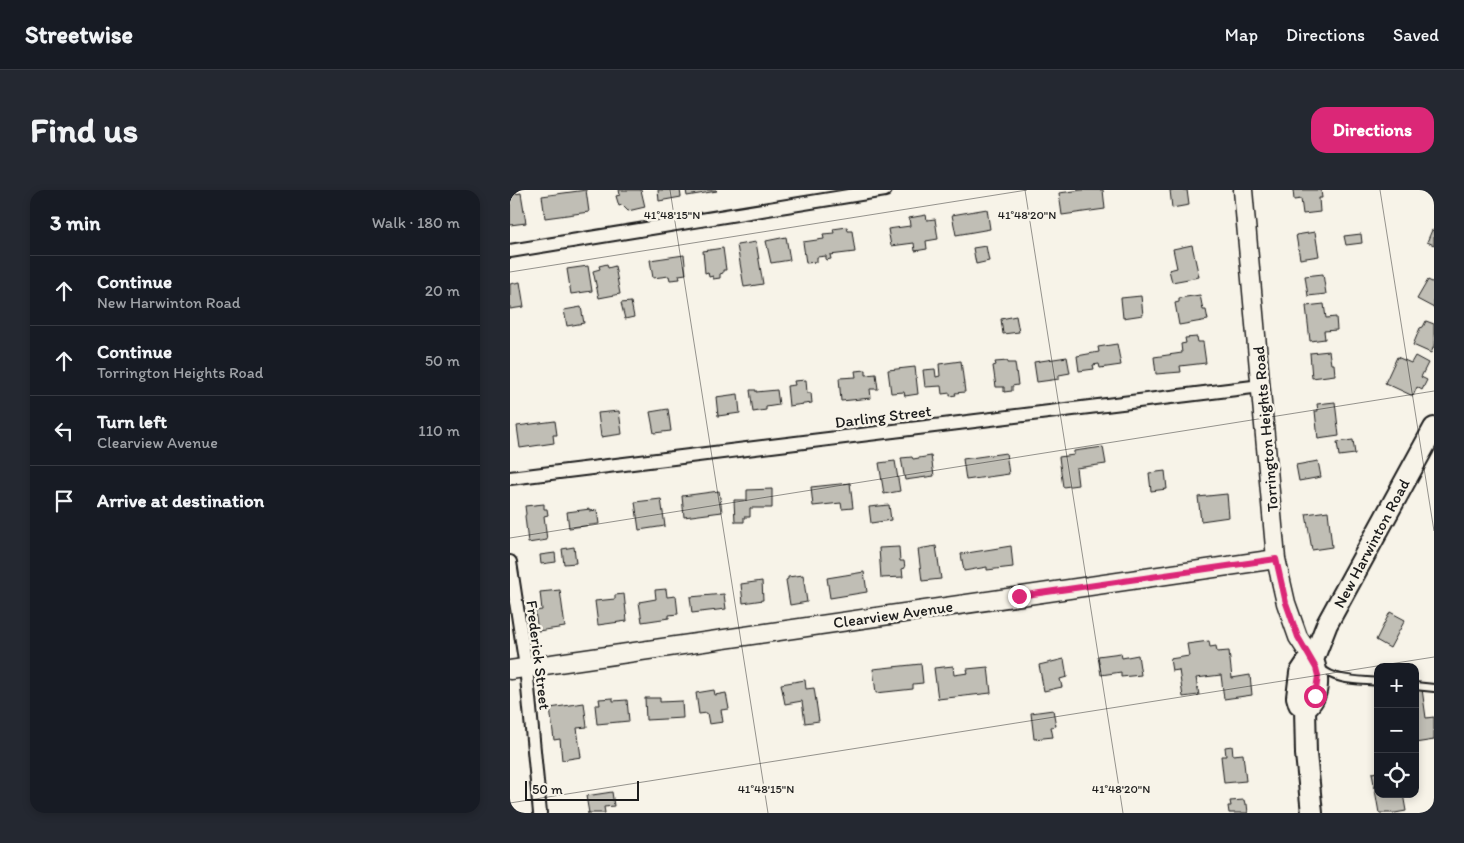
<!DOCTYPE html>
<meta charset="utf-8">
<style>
:root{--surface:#171b24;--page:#242831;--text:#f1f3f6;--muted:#9ea1a6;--line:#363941;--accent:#db2777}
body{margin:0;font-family:Itim,sans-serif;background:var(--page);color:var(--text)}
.controls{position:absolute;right:15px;bottom:15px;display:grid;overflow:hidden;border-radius:10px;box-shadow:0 2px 8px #0003}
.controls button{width:45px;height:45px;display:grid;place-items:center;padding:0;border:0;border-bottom:1px solid var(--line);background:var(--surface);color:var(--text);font:25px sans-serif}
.scale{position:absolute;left:15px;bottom:12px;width:114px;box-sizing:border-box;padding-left:5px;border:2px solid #1c1c1c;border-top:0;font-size:14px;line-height:18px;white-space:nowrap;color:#1c1c1c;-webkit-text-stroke:4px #f7f3e8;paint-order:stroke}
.stop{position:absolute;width:15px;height:15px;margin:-11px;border:4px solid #db2777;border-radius:50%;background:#fff}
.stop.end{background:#db2777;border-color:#fff;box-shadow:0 1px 5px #0008}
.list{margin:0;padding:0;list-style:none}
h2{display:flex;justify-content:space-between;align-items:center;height:65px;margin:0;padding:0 20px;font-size:21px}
h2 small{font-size:16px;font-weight:400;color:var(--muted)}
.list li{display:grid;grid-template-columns:32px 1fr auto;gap:15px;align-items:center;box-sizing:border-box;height:70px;padding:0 20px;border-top:1px solid var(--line)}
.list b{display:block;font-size:19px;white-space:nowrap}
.list p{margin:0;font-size:16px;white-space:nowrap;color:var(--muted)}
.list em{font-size:16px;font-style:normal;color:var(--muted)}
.icon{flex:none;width:28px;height:28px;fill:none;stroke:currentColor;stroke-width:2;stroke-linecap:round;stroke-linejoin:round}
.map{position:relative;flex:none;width:924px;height:623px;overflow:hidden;border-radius:15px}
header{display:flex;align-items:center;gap:30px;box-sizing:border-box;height:70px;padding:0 25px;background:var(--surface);border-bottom:1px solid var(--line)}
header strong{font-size:24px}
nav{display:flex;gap:28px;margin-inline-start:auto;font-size:18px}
.intro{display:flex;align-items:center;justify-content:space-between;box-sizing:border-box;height:120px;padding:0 30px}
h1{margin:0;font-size:35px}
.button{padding:12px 22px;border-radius:15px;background:var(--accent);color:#fff;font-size:18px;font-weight:700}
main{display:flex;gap:30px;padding:0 30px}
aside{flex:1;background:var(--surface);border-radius:15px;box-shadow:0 2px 8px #0003}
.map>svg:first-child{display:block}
.building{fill:#c0beb5;stroke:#1c1c1c}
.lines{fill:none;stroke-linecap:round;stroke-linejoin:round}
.lane-casing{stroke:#1c1c1c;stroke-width:10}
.street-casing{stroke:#1c1c1c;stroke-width:16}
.secondary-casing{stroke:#1c1c1c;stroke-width:21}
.primary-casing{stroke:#1c1c1c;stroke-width:24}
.lane{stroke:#f7f3e8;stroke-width:6}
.street{stroke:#f7f3e8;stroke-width:12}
.secondary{stroke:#f7f3e8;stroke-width:18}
.primary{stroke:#f7f3e8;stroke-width:20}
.route{stroke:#db2777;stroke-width:6}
.ticks{fill:none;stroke:#1c1c1c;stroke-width:1;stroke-opacity:0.45}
.labels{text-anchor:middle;stroke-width:5;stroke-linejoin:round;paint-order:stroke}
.street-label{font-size:16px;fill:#1c1c1c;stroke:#f7f3e8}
.ticks-label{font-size:12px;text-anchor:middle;fill:#1c1c1c;stroke:#f7f3e8;stroke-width:5;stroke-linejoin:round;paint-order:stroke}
</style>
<header>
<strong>Streetwise</strong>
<nav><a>Map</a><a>Directions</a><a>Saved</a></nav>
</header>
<div class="intro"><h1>Find us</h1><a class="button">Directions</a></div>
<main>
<aside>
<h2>3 min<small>Walk · 180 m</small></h2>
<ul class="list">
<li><svg class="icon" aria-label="ahead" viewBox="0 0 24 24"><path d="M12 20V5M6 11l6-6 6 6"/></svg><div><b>Continue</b><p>New Harwinton Road</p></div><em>20 m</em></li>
<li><svg class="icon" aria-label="ahead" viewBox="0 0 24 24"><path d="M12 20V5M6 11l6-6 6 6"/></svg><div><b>Continue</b><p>Torrington Heights Road</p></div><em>50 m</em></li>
<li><svg class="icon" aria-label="left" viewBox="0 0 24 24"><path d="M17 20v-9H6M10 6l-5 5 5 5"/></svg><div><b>Turn left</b><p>Clearview Avenue</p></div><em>110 m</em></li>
<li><svg class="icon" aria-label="arrive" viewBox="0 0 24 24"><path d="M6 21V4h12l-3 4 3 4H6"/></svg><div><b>Arrive at destination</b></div></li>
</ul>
</aside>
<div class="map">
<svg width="924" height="623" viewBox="0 0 924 623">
<rect width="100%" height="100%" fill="#f7f3e8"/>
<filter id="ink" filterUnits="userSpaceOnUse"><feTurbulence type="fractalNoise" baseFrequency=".02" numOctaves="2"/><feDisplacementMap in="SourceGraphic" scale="10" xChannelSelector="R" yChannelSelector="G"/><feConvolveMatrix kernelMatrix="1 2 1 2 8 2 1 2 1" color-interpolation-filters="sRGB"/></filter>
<g filter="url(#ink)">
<!-- building -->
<path class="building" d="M76,0L79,22L35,28L32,6Z
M109,0H131L135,17L118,21L112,15L109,16L106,6L110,5Z
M148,0H170L171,7L149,11Z
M176,0H206L207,1L177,6Z
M572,0H593L595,19L552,25L549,3Z
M660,0H677L679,15L662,18Z
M783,0H811L812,8H809L810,22L793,24L791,9L784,10Z
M11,3L16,33L0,35V5Z
M477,19L480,39L446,45L442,25Z
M416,25L417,30L425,29L428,49L416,51L417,59L405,61L404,53L381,56L378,39L400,36L399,28Z
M337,37L338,41H342L345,62L320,65L321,69L316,70V66L307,67V72L296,73L293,52L314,49L313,44L324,43L323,39Z
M922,40L924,41V55L917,52Z
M805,42L809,66L790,69L786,45Z
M851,44L852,53L836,55L834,46Z
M276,47L280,70L261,73L256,51Z
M246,52L253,94L234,97L227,55Z
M682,55L689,87L662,92L659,80L667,78L663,59Z
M476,56L479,71L466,74L463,58Z
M213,58L216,80H213V83L210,84V88L203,89V86L199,87L198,82L195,83L193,61Z
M174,65L176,84L169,85L170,89L160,90L159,86L143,88L140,70Z
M97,74L98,78L105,76L110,104L89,108L83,81L90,79L89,76Z
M78,76L82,101L61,104L57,79Z
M813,84L816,104L798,106L795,86Z
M918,90L924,93V118L907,109Z
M10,92L14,117L0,119V94Z
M690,105L693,120H696L698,130L669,135L665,113L669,112V108Z
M631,106L633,125L613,128L611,108Z
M121,112L124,127L115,129L111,113Z
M814,114L816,128L826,127L827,140L814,141L815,149L800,151L796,116Z
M71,117L74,133L57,136L54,120Z
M506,126L509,142L493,144L491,129Z
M916,131L924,134V156L921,163L903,155L910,138L913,137Z
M687,147L688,152H693L696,173L670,176L671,182L646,184L644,167L672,163L671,154L676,153L675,148Z
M607,154L611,175L590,178L589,174L583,175L584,179L569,181L567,166L589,162L588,157Z
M819,161L821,174H824L825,185L802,188L800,163Z
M905,166L918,173L911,187L917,190L912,200L907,197L903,206L875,193L887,167L901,173Z
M557,167L560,183L549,185V189L527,192L524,172Z
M451,171L455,202L445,203L446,205L440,206V203L432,204L431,196L415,197L413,180L425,179L426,187L430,186L429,174Z
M498,171V173H505L508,195L502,196V201L494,202V197H486L483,176L486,175L485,172Z
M405,177L408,204L395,206L394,202L381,203L378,180Z
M356,180V185L366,184L368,199H360L361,208L331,211L329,188L346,187L345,181Z
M296,190L297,203H301L302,213L279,216L277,196L285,195L284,191Z
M240,200H246V202L267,200L269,215L256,217V220L243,222Z
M228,204L230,223L208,226L206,207Z
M825,212L829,246L808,249L805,221H808L807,214Z
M158,219L161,241L144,243L140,222Z
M109,221L112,244L91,247L88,223Z
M45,231L47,245H43L44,253L10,258L7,236Z
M843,250L845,264L829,266L827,252Z
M593,257L596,274L566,278L568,295L553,297L549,267L564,265V261Z
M496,263L499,284L456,290L453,269Z
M421,266L424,286L395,290L391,268L402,267L403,269Z
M385,271L390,301L374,304L369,273Z
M808,271L811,287L789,291L786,275Z
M655,281L657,299L641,301L639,283Z
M340,293L343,318L332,319L331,313L303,316L301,297Z
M262,299V318H240V327H234V332H225L224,310H237V300Z
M209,301L212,322L174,327L172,306Z
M717,304L719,327L691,331L688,307Z
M151,309L155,336L129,340L125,312Z
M34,314V319H37L38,325L34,326L37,350L18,353L15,326L16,324L15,316Z
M379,315L381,330L361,333L359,317Z
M80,319V321L87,320L89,334L59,338L57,322Z
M818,321L822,357L802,360L796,324Z
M426,356L431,389L412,391L408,359Z
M501,356L503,377L477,380V377L454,381L451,364Z
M64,357L66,373L54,374L52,359Z
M389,357L390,371H394L395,378L392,379L393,387L371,388L369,358Z
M45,363L46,372L31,374L30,365Z
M354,382L357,402L320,408L317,388Z
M293,385L297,412L280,415L276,390L278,389V387Z
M252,391L253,410L233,413L231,394Z
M156,399L157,407L166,406L168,424L159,425V428L132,432L129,412L146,409L145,400Z
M50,400L55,437L28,441L25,421L32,420L30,402Z
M114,404L117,431L88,435L85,411L105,409V405Z
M214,404L216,419L182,423L180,407Z
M880,422L895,430L880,458L866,450Z
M699,451L700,457L706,456L707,462L719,461L722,488L740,485L742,505L714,509L711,485L686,488L689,505L673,507L669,480L662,481L660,469L679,466L677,454Z
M611,463L612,468L628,465L631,485L611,487V482L591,485L588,466Z
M554,469L557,487L550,489L552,497L534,501L529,475Z
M411,474L413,493L403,494V499L366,503L363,479Z
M443,476L444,485L458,483L457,479L478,477L481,503L428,509L424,478Z
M295,490L296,499L304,498L309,531L295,533L292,511L275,514L271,494Z
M912,499L916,528L924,527V550L905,553V500Z
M204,500L205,505L216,503L219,519L211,520L213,532L199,534L197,523L189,524L186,503Z
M103,508V511L117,510L119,531L87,534L85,515H90L89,509Z
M135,508H150V512L172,511L173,528L136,530Z
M74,513L77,537L67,538L71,567L52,570L50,549L44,550L40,518Z
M543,520L546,536L541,537L543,547L524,549L521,523Z
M722,556L723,565L733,564L736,591L714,593L711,566H716L715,557Z
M868,582V604H893L896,621L885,623H869L862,583Z
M102,602L104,616L94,617L95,623H77H79L76,606Z
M734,610L735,614H737L738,623H719L718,616H721L720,611Z"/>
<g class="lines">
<defs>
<path id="lane" d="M811,478C824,491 850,490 868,492
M905,496L924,498"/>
<path id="street" d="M0,61L375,0
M0,288L751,196
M0,372L16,477L30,623"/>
<path id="secondary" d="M733,0L766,369L776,413L788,447L803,470
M0,480L766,369"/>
<path id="primary" d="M795,518C810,507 809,486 803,470
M802,623L796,564L795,518L789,514L787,507L790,483L796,474L803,470L817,434L924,238"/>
</defs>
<!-- lane casing -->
<use href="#lane" class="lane-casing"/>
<!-- street casing -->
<use href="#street" class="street-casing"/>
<!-- secondary casing -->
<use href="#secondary" class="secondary-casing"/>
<!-- primary casing -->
<use href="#primary" class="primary-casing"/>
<!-- lane -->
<use href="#lane" class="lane"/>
<!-- street -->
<use href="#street" class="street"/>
<!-- secondary -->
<use href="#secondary" class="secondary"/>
<!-- primary -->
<use href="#primary" class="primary"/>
</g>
</g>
<g class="lines" filter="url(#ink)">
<!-- route -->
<path class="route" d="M509,406L766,369L776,413L788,447L806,478L808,486L805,506"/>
</g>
<!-- ticks -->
<path class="ticks" d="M160,0L258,623M515,0L613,623M870,0L924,341M0,82L517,0M0,348L924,201M0,613L924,467"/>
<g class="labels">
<!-- street labels -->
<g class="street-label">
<text transform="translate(373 226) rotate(-7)" y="6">Darling Street</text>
<text transform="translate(755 239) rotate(-95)" y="6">Torrington Heights Road</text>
<text transform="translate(861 353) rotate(-62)" y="6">New Harwinton Road</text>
<text transform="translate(383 424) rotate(-8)" y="6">Clearview Avenue</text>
<text transform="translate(29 465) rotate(83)" y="6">Frederick Street</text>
</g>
</g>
<g class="ticks-label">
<text x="162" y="29">41°48'15"N</text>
<text x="517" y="29">41°48'20"N</text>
<text x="256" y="603">41°48'15"N</text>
<text x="611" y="603">41°48'20"N</text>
</g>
</svg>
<div class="controls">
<button>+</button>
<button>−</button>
<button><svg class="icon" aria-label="locate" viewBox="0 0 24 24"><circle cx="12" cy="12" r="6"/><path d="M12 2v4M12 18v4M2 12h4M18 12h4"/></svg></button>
</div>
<div class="scale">50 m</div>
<div class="stop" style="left:805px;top:506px"></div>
<div class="stop end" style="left:509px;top:406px"></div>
</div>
</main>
